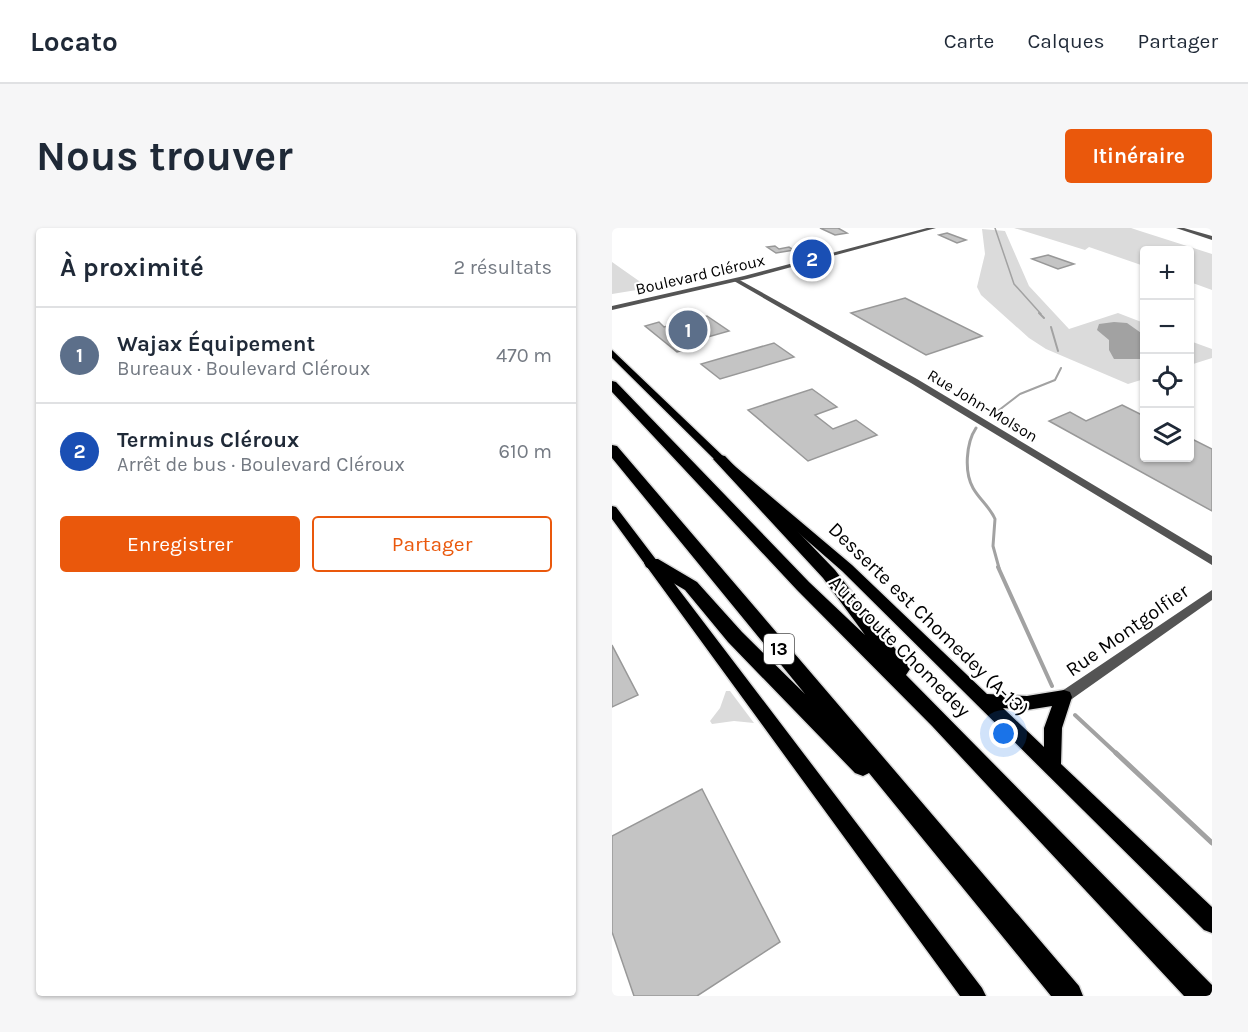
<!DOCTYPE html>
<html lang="fr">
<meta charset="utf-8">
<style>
:root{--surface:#fff;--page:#f6f6f7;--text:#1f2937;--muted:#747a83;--line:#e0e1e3;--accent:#ea580c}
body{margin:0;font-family:Karla,sans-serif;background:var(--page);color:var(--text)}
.controls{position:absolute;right:18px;top:18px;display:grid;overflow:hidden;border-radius:6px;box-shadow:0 2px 4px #0004}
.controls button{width:54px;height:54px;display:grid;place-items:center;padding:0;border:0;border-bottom:2px solid var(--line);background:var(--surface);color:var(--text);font:30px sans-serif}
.you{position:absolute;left:392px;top:506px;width:21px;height:21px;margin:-15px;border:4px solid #fff;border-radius:50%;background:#1a73e8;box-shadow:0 0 0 9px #1a73e833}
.badge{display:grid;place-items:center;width:39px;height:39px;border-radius:50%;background:var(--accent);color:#fff;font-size:20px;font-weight:700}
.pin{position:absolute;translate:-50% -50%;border:3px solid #fff;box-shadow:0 2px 6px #0006}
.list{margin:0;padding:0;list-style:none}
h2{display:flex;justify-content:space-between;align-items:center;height:78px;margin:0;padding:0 24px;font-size:26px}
h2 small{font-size:20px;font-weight:400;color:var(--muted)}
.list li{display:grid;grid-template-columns:39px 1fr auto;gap:18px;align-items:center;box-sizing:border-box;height:96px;padding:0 24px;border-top:2px solid var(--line)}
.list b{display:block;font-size:22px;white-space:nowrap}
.list p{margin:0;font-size:20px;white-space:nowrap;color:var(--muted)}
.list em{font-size:20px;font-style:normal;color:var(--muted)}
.actions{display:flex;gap:12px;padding:18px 24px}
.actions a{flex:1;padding:14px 0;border:2px solid var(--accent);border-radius:6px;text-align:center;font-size:21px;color:var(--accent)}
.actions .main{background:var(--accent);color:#fff}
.icon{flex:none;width:33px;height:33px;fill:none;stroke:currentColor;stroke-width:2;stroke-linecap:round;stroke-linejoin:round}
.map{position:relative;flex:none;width:600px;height:768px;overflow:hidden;border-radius:6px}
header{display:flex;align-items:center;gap:36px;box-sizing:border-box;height:84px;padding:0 30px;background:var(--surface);border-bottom:2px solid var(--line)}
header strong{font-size:28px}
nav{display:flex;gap:33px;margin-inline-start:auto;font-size:21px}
.intro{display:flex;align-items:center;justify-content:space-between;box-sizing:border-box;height:144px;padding:0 36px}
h1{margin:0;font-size:42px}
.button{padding:15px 27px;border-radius:6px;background:var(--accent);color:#fff;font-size:21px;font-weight:700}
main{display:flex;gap:36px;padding:0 36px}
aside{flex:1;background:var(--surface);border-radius:6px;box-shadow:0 2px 4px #0004}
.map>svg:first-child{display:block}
.green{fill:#dbdbdb}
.water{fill:#a2a2a2}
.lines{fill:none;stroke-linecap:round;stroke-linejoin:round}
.stream-far4{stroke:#a2a2a2;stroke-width:1.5}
.stream-far3{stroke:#a2a2a2;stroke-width:2}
.stream-far2{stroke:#a2a2a2;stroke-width:3}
.stream-far1{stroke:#a2a2a2;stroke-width:4}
.stream{stroke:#a2a2a2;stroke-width:5}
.building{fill:#c4c4c4;stroke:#989898;stroke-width:1.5}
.primary-casing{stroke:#dbdbdb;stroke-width:3}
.motorway-casing{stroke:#dbdbdb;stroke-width:3}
.minor{fill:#545454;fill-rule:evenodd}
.tertiary{fill:#545454;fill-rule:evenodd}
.primary{fill:#000;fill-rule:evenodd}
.motorway{fill:#000;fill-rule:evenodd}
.labels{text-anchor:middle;stroke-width:4.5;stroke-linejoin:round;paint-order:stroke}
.far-street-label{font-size:16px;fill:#000;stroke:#fff}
.shield{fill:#fff;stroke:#4c4c4c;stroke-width:1.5}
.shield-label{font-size:18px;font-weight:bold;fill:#000}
.street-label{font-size:20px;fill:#000;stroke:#fff}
</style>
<header>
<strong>Locato</strong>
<nav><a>Carte</a><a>Calques</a><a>Partager</a></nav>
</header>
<div class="intro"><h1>Nous trouver</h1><a class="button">Itinéraire</a></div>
<main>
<aside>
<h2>À proximité<small>2 résultats</small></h2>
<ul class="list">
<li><span class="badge" style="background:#5c6f8a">1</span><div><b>Wajax Équipement</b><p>Bureaux · Boulevard Cléroux</p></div><em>470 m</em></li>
<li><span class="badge" style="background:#1a4fb4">2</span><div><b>Terminus Cléroux</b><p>Arrêt de bus · Boulevard Cléroux</p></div><em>610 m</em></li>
</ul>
<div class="actions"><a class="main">Enregistrer</a><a>Partager</a></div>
</aside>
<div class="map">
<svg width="600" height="768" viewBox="0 0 600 768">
<rect width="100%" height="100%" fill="#fff"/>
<!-- green -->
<path class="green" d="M402,0H519L528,3L600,26V62L578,54V22H532V38L477,19L473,22Z
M370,1L393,3L417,58L457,101L506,85L532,95V151L516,156L434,121L417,110L369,67L365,59L373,26Z
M0,34L37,60L0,66Z
M578,113L600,121V130L578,137Z
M114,463H118L142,495L122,493L100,496L98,493L108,480Z"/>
<!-- water -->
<path class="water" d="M502,94L515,95L532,107V131H502L497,122V112L485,102L487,96Z"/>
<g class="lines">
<!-- stream-far4 -->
<path class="stream-far4" d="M383,0L402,56L429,86"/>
<!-- stream-far3 -->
<path class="stream-far3" d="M427,85L432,90
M439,99L446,123
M378,189L408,166L443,152L449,140"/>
<!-- stream-far2 -->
<path class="stream-far2" d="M364,200C354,215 352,244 361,260C367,271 378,279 383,291L381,318L387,340"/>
<!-- stream-far1 -->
<path class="stream-far1" d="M386,339L440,458
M463,487L506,527"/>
<!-- stream -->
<path class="stream" d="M504,525L600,615"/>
</g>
<!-- building -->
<path class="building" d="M208,0H226L235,5L223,7Z
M335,5L354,12L345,15L327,7Z
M163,18L167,21L177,19L182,22L164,25L155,19Z
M436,27L462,36L446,41L420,31Z
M293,70L370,108L314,127L239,85Z
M95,88L117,103L85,112L91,117L65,124L33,98L47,94L52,99Z
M162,115L182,129L108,151L89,136Z
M200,161L225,179L203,187L221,201L244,192L265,207L196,233L136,182Z
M510,177L532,188V230H578V210L600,221V283L437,193L458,184L474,193Z
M0,417L26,467L0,479Z
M90,561L168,714L85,768H22L0,704V608Z"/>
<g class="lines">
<defs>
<path id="primary" d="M0,122L112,229L240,337L375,466L415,468L452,462L458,464L460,469L450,500L449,536L600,679V705L592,702L230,343L104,233L0,130ZM440,478L432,500V519L391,480L415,482Z
M0,278L4,279L370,760L374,768H348L0,291Z"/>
<path id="motorway" d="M0,153L4,154L197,354L253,407L211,350L101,231L108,227L113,228L223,342L295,436L298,441L294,447L600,757V768H572L320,498L185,362L0,164Z
M0,217L5,218L467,758L471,768H439L257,545L251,548L243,545L116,414L73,362L34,339L32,335L34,331H46L85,354L130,404L193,466L0,230Z"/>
</defs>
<!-- primary casing -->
<use href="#primary" class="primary-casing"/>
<!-- motorway casing -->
<use href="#motorway" class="motorway-casing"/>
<!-- minor -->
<path class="minor" d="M564,0H572L600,8V12Z
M124,50L305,151L600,328V337L299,155L122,53Z
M600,362V372L457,473L452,474L447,473L445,469L447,465Z"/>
<!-- tertiary -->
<path class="tertiary" d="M315,0H324L135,51L0,82V78L132,48Z"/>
<!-- primary -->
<use href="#primary" class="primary"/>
<!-- motorway -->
<use href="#motorway" class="motorway"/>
</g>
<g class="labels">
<!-- far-street labels -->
<g class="far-street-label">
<text transform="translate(88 46) rotate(-13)" y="6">Boulevard Cléroux</text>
<text transform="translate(371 177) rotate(31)" y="6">Rue John-Molson</text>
</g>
<!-- shield labels -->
<rect class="shield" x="152" y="406" width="30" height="30" rx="4.5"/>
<g class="shield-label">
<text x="167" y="427">13</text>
</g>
<!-- street labels -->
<g class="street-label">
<text transform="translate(317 391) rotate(44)" y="7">Desserte est Chomedey (A-13)</text>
<text transform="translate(515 402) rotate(-35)" y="7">Rue Montgolfier</text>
<text transform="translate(288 418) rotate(45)" y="7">Autoroute Chomedey</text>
</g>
</g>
</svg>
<div class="controls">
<button>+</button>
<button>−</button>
<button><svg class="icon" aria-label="locate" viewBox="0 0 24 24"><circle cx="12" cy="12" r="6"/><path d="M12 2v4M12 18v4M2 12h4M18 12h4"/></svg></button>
<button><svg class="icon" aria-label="layers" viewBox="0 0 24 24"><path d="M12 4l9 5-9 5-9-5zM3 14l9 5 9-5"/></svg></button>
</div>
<div class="you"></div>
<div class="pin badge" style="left:76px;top:102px;background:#5c6f8a">1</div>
<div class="pin badge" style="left:200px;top:31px;background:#1a4fb4">2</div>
</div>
</main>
